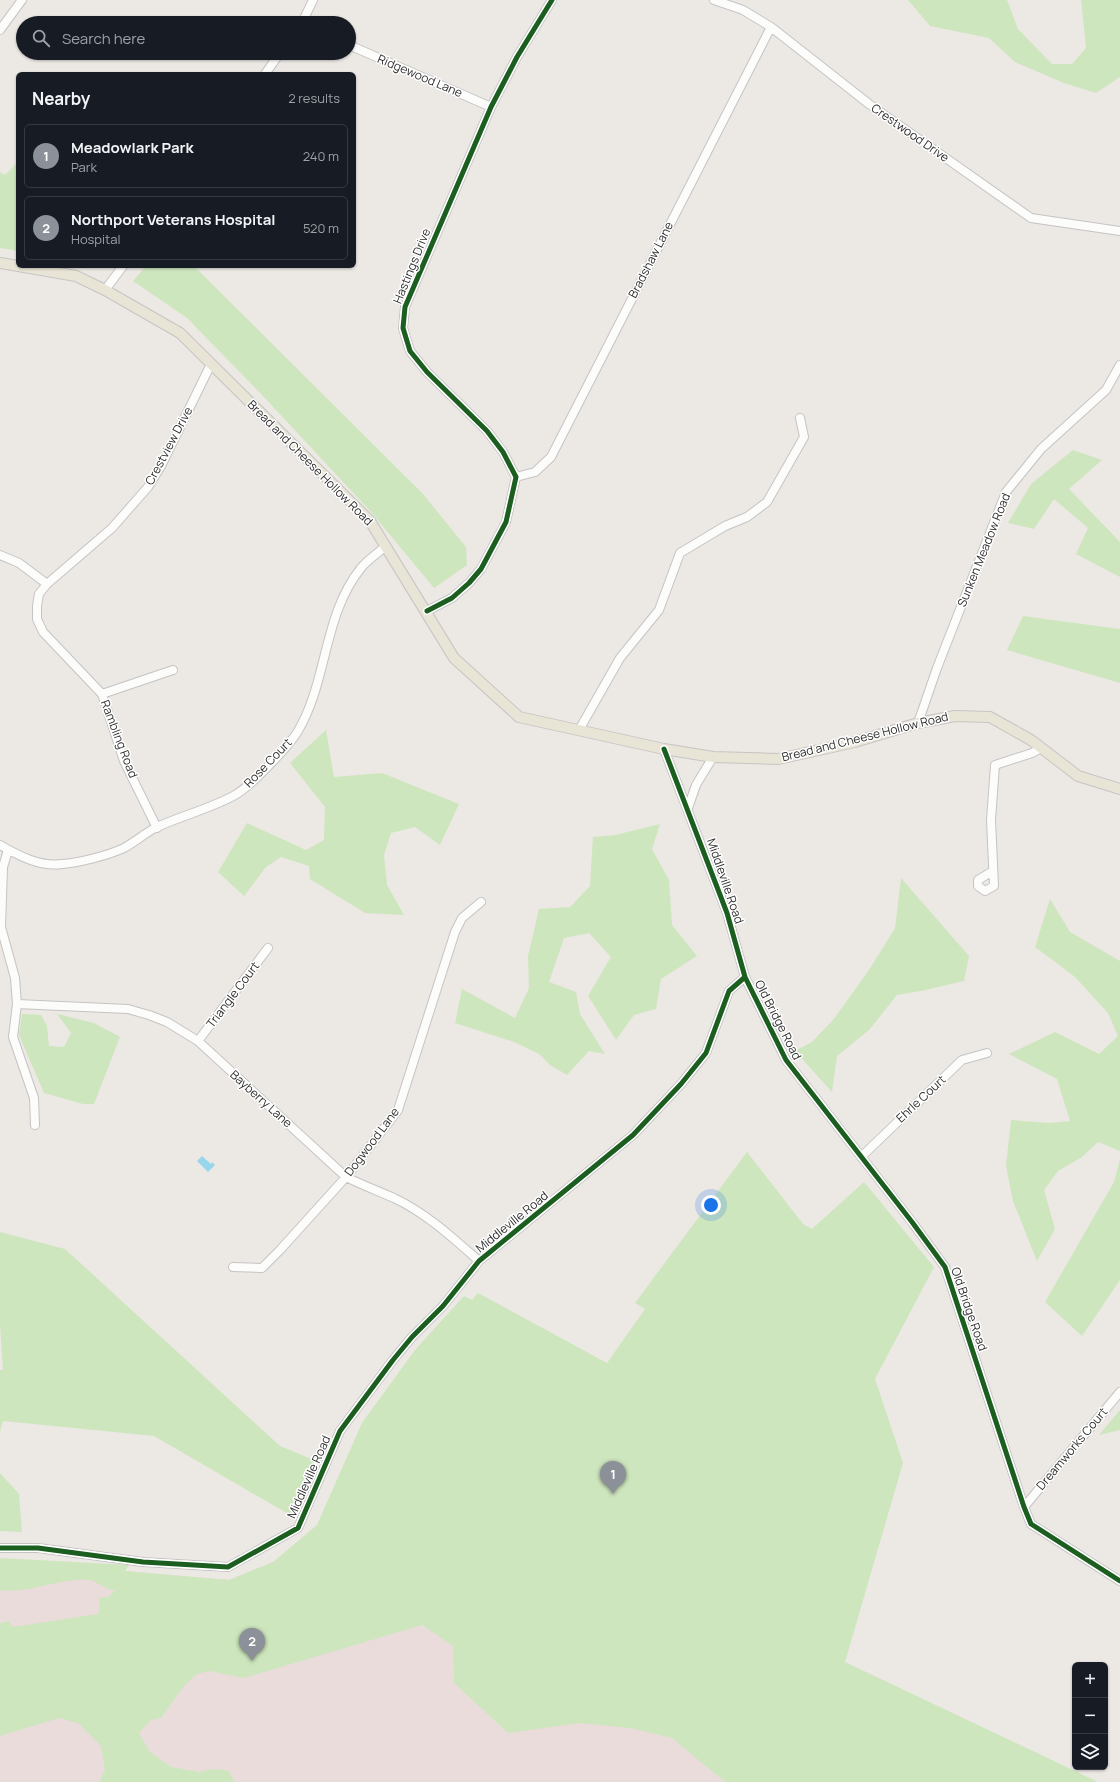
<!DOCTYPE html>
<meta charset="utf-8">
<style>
:root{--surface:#171b24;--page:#20242c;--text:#f1f3f6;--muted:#9ea1a6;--line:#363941;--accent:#8c9099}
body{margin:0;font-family:Manrope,sans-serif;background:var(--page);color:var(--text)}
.controls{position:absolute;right:12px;bottom:12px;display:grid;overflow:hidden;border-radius:6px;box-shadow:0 1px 3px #0004}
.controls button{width:36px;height:36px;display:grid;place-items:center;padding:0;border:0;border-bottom:1px solid var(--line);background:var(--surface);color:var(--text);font:20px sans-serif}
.you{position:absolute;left:711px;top:1205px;width:14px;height:14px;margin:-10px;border:3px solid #fff;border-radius:50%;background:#1a73e8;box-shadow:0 0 0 6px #1a73e833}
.badge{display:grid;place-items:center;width:26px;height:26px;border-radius:50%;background:var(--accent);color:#fff;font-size:13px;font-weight:700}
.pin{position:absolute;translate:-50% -33px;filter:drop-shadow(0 1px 2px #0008)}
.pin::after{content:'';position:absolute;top:21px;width:14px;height:12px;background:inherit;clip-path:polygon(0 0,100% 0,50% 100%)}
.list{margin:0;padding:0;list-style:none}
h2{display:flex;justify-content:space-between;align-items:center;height:52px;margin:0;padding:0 16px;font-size:17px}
h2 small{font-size:13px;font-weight:400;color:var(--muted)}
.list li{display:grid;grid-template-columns:26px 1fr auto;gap:12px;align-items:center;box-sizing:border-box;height:64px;margin:0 8px 8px;padding:0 8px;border:1px solid var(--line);border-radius:6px}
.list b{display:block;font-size:15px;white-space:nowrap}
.list p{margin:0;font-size:13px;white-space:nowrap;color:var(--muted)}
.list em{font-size:13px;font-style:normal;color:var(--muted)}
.icon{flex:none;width:22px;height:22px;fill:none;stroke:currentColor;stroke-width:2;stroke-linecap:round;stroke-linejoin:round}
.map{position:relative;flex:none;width:1120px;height:1782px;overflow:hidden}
.search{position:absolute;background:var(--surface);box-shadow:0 1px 3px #0004;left:16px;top:16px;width:340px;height:44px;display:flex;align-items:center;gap:10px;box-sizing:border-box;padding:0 14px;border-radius:22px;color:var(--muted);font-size:15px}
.panel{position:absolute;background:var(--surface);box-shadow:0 1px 3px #0004;left:16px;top:72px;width:340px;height:196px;border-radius:6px}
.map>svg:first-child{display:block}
.medical{fill:#e9dcdb}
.green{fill:#cee6be}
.water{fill:#99d6ec}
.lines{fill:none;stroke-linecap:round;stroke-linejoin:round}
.minor-casing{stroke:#c5c4c5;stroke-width:10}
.major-casing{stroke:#c6c5c4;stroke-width:12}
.minor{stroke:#fcfcfb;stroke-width:8}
.major{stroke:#e8e4d6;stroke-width:10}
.cycleway-casing{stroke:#fff;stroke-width:8}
.cycleway{stroke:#1b5e20;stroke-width:5}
.labels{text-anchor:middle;stroke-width:3;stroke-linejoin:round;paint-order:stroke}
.street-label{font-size:12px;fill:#2e2e2e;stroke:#fff}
</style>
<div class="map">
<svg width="1120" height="1782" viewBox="0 0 1120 1782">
<rect width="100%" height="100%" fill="#ece8e4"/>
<!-- medical -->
<path class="medical" d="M0,1560L229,1580L273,1562L587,1696L759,1782H0Z"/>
<!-- green -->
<path class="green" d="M908,0H1007L1018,29L1052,64H1072L1086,48L1081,0H1120V77L1096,93L1064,83L1015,62L989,38L930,26Z
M18,162V251L0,248V172L5,175Z
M146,266H194L423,494L466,547L467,565L434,588L371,512L263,396L187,318L133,281Z
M1073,450L1102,460L1069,489L1120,542V577L1076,554L1088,528L1054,499L1034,529L1008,523L1031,484Z
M1023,616L1120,629V683L1007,650Z
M326,730L334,777L382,773L459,804L440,845L415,827L391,833L384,855L387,885L404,915L365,913L310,879L309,866L281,857L266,867L244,896L218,872L247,823L306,850L324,840L325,807L290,763Z
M660,824L652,849L669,880L672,925L697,956L661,979L656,1009L634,1015L616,1040L588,996L611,957L589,933L564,938L549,982L576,992L580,1014L605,1054L589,1051L567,1075L550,1065L539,1054L514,1042L455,1023L462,989L515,1018L529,988L528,956L539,909L570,907L590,886L593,837L615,835Z
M901,878L969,956L964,981L921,991L897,995L869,1030L837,1056L832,1092L795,1051L812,1042L833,1020L869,970L895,928Z
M1050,899L1070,932L1120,961V1151L1098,1142L1082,1157L1058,1171L1044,1190L1055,1229L1037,1261L1013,1201L1006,1166L1011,1120L1050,1123L1070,1121L1057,1079L1009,1054L1055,1032L1099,1054L1118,1036L1108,1013L1075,977L1035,947Z
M22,1014L41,1015L47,1026L49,1046L64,1047L71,1033L57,1014L94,1023L120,1037L94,1104H83L44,1093L19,1035Z
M747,1152L803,1224L812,1229L864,1182L934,1267L875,1379L903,1463L845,1662L1098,1782H725L672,1738L630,1728L580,1723L508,1733L454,1683L453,1646L422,1625L244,1678L209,1671L197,1674L184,1686L161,1718L151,1720L139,1733L150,1752L171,1767L199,1772L213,1769L229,1771L234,1782H99L105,1770L101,1746L78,1723L59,1718L0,1736V1623L8,1621L13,1627L98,1614L100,1608L99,1598L108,1597L115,1591C107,1590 96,1581 90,1580C60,1577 30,1594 0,1590V1558L129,1565L125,1571L229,1580L273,1562L317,1525L362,1423L415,1350L464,1296L472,1300L478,1293L607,1363L645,1309L635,1303Z
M1120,1159V1280L1082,1336L1045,1302L1114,1182Z
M0,1232L65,1249L280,1446L314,1460L292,1516L154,1436L3,1421L0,1432V1370H3L0,1325Z
M1120,1410V1430L1099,1435Z
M0,1473L19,1494L22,1532L0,1531Z"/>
<!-- water -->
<path class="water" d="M202,1156L211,1164L212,1162L215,1165L208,1172L197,1161Z"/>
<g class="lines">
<defs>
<path id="minor" d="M714,0L743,10L771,27L869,104L1031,218L1120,231
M302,23L313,0
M0,30L22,0
M349,45L491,107
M265,74L280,53
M105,290L123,266
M516,477L535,472L551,457L771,27
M0,555L19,563L47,584
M427,611L452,598L469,583L481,569L506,522L516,477L503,452L487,431L427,372L410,351L403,328L405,307L491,107L517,57L552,0
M102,694L173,670
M918,723L937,668L1006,492L1041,449L1106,390L1120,365
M579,730L620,658L659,610L680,553L725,526L747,517L767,502L804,437L800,418
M688,808L696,785L713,757
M157,828L124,761L102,694L43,632L37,619V606L39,594L47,584L112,528L148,487L161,466L211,364
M0,845C19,856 40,867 62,864C79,863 109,855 124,848C135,842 145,833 157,827C181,816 212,808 235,795C251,786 289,746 298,731C328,680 323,615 361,568C367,560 378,553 386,546
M8,850L3,867L1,927L15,978L17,1004L13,1037L34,1098L35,1125
M993,871L978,880V886L985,891L994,886L991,820L995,765L1032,753L1041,748
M745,977L786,1060L912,1222L945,1267L1024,1507L1031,1524L1120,1581
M17,1004L128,1009L149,1015L167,1022L198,1041L346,1177C362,1185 378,1191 394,1198C426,1213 453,1238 479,1261
M198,1041L268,948
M861,1157L962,1060L987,1053
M233,1267L262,1268L280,1250L346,1177L398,1110L455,932L462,918L481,902
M1024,1507L1120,1392
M0,1548H38L143,1562L228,1567L298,1528L340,1431L393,1360L412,1337L443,1306L479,1261L633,1135L681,1084L706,1053L729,991L745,977L727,913L664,749"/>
<path id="major" d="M0,263L76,276L105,290L180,333L370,521L454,658L519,717L664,749L713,757L778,759L855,742L918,723L955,716L990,717L1031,740L1078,776L1120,789"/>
</defs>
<!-- minor casing -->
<use href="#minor" class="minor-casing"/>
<!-- major casing -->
<use href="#major" class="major-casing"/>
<!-- minor -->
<use href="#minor" class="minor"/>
<!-- major -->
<use href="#major" class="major"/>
<defs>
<path id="cycleway" d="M427,611L452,598L469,583L481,569L506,522L516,477L503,452L487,431L427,372L410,351L403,328L405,307L491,107L517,57L552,0
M745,977L786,1060L912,1222L945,1267L1024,1507L1031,1524L1120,1581
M0,1548H38L143,1562L228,1567L298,1528L340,1431L393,1360L412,1337L443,1306L479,1261L633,1135L681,1084L706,1053L729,991L745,977L727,913L664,749"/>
</defs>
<!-- cycleway casing -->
<use href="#cycleway" class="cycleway-casing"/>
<!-- cycleway -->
<use href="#cycleway" class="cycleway"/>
</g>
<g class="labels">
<!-- street labels -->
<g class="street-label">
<text transform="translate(420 76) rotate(23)" y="4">Ridgewood Lane</text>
<text transform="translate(910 133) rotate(35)" y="4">Crestwood Drive</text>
<text transform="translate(651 260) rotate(-63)" y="4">Bradshaw Lane</text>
<text transform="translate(412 266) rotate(-68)" y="4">Hastings Drive</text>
<text transform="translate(169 446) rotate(-62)" y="4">Crestview Drive</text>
<text transform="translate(310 463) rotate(45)" y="4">Bread and Cheese Hollow Road</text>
<text transform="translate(984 550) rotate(-68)" y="4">Sunken Meadow Road</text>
<text transform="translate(865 737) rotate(-14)" y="4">Bread and Cheese Hollow Road</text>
<text transform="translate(119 739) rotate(69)" y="4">Rambling Road</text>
<text transform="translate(268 763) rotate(-46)" y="4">Rose Court</text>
<text transform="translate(725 881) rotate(71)" y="4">Middleville Road</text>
<text transform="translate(233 995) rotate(-53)" y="4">Triangle Court</text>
<text transform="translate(778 1020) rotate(63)" y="4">Old Bridge Road</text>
<text transform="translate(261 1099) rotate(42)" y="4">Bayberry Lane</text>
<text transform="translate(921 1099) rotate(-43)" y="4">Ehrle Court</text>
<text transform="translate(372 1142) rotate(-53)" y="4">Dogwood Lane</text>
<text transform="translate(512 1222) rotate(-39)" y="4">Middleville Road</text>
<text transform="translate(969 1309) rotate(71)" y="4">Old Bridge Road</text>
<text transform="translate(1072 1449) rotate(-50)" y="4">Dreamworks Court</text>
<text transform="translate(309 1477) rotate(-66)" y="4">Middleville Road</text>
</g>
</g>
</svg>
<div class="controls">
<button>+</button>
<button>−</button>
<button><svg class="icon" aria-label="layers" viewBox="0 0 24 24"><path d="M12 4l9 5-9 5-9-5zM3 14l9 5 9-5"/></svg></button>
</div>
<div class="you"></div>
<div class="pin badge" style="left:613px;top:1494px">1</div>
<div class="pin badge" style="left:252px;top:1661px">2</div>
<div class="search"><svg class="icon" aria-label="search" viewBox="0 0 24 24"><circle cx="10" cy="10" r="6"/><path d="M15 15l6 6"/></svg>Search here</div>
<section class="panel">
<h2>Nearby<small>2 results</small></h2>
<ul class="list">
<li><span class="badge">1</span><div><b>Meadowlark Park</b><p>Park</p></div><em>240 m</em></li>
<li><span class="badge">2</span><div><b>Northport Veterans Hospital</b><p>Hospital</p></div><em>520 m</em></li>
</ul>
</section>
</div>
